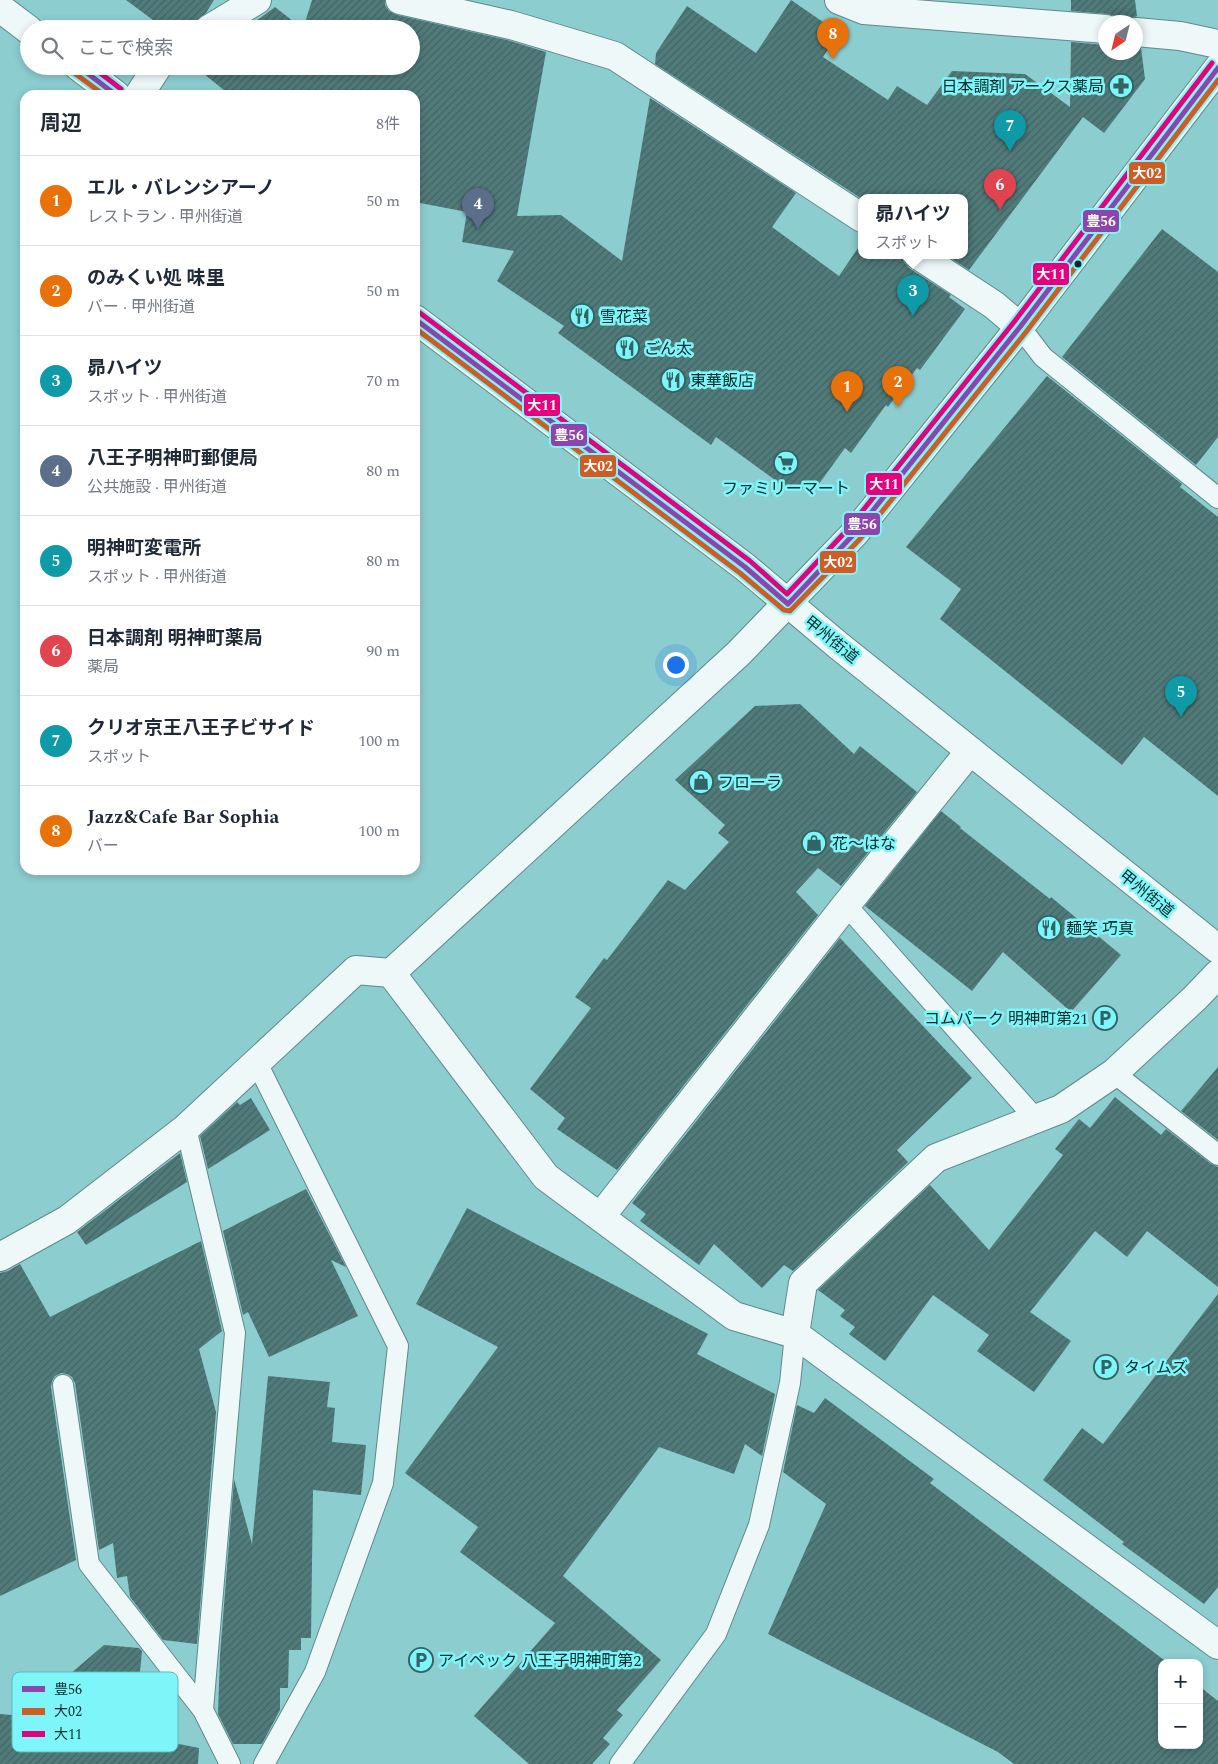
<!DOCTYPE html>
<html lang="ja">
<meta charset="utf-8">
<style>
:root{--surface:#fff;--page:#f2f2f3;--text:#1f2937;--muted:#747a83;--line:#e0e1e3;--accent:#b45309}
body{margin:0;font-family:Spectral,"Noto Sans JP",serif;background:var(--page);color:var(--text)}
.controls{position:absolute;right:15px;bottom:15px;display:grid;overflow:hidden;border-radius:10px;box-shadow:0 2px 8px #0003}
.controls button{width:45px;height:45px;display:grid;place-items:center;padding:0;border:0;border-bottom:1px solid var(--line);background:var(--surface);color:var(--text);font:25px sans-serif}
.compass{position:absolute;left:1098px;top:15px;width:45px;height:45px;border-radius:50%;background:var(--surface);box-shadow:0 2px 8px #0003;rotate:215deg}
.you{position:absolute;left:675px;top:664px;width:18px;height:18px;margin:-12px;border:4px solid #fff;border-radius:50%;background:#1a73e8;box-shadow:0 0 0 8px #1a73e833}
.badge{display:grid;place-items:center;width:32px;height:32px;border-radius:50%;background:var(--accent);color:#fff;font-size:16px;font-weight:700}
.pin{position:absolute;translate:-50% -41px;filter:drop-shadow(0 1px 2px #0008)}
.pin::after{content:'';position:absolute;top:26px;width:18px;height:15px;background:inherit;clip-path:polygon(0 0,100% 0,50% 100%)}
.popup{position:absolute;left:858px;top:194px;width:110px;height:65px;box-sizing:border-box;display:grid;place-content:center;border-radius:10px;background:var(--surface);filter:drop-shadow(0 1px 4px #0005);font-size:16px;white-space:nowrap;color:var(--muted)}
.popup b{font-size:19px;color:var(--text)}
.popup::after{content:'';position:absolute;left:50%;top:100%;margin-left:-10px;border:10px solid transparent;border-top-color:var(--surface)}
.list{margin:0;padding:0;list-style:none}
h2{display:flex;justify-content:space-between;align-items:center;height:65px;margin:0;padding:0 20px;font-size:21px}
h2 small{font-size:16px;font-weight:400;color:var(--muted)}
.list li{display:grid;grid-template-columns:32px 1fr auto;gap:15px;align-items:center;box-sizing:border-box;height:90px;padding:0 20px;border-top:1px solid var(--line)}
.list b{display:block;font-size:19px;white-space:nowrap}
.list p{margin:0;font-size:16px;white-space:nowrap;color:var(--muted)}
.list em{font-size:16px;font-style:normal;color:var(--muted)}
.icon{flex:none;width:28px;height:28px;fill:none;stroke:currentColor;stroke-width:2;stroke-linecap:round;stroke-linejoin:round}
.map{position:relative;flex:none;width:1218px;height:1764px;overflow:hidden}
.search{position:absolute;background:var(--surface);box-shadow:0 2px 8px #0003;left:20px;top:20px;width:400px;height:55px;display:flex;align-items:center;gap:12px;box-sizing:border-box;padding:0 18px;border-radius:28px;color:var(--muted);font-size:19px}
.panel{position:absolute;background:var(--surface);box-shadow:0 2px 8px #0003;left:20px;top:90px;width:400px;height:785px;border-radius:15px}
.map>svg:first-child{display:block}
.building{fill:url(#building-hatch)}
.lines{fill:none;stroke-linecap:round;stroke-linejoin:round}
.service-casing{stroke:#5f898a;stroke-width:22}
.minor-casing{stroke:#5f898a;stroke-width:30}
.tertiary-casing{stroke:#5f898a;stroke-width:30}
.trunk-casing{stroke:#5f898a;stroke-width:30}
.service{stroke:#eef8f8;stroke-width:20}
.minor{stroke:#eef8f8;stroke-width:28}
.tertiary{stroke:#eef8f8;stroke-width:28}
.trunk{stroke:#eef8f8;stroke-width:28}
.bus-1-casing{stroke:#7ef6f9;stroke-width:9}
.bus-2-casing{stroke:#7ef6f9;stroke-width:9}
.bus-3-casing{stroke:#7ef6f9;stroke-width:9}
.bus-1{stroke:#8e44ad;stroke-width:5}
.bus-2{stroke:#ce5c24;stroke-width:5}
.bus-3{stroke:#e5007d;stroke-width:5}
.bus-dot{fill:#012b2c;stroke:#7ef6f9;stroke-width:2}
.labels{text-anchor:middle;stroke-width:5;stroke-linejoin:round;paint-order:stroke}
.poi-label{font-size:16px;fill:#012b2c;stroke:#7ef6f9;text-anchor:start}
.street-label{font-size:16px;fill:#012b2c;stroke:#7ef6f9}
.key{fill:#7ef6f9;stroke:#58b9bc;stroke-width:1}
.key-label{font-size:14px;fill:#012b2c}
.line-badge{stroke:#7ef6f9;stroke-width:2}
.badge-label{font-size:14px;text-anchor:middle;font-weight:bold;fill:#fff}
</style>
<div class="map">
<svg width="1218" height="1764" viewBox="0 0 1218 1764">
<defs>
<pattern id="building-hatch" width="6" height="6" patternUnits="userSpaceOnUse" patternTransform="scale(1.25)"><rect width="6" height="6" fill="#517b7a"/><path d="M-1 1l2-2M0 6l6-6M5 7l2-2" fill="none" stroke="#416564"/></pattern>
</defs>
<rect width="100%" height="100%" fill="#8ccdd0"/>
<!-- building -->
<path class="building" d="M126,0H214L206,13L196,21L193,29H165Z
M312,0H385V5L389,11L397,15L507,40L546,52L517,216L561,215L622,261L650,98L796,193L772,227L839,276L862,242V255H902L904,262L909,268L951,295L949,297L965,309L920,370L917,368L888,407L886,405L851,453L845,448L816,488L790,491L716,437L711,445L558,333L564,326L497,281L514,251L462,242L467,212L415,202V95H230L194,66H411V29H303Z
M791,0L839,33L823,57L888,100L897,86L927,105L952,71L1025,74L1070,107L1071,42L1106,45V52H1136V48H1141L1145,79L1104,133L1083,117L969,270L946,255H964V197H862V199L655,64L656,53L687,6L756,53Z
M1071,0H1135L1137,16L1120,22L1115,16L1108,14L1071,11Z
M275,7L303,29H245Z
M1162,229L1218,272V437L1196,465L1062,357Z
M1047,376L1182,484L1180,487L1218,517V796L1144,737L1122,765L940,619L961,589L906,547Z
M800,704L854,754L860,746L917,792L841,886L818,868L796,892L818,915L617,1170L557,1129L565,1118L530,1089L591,1008L575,997L604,958L607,960L668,880L685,890L729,842L718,833L725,825L675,780L755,706Z
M941,811L961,827L960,828L1050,899L1051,897L1121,955L1071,1012L1003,952L972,991L865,906Z
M840,938L972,1078L897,1150L908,1162L793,1271L784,1265L762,1288L714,1244L699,1265L640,1221L646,1214L632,1203Z
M1218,1067V1140L1181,1111Z
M1115,1097L1161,1135L1166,1129L1211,1164L1218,1167V1287L1147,1231L1127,1257L1095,1231L1030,1312L1071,1341L1034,1392L977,1351L989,1335L933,1295L885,1361L849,1334L855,1327L840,1316L845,1310L818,1290L930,1185L989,1250L1063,1155L1055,1149L1079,1119L1090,1128Z
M251,1098L270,1130L208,1169L200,1136L237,1102L240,1105Z
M180,1153L187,1182L86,1245L77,1232Z
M306,1189L346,1267L331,1260L358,1316L269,1357L248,1312L243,1315L223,1231Z
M467,1208L708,1334L697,1354L775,1394L762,1456L745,1444L734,1474L659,1447L563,1576L661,1660L617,1710L623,1715L603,1738L610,1744L592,1764H529L474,1716L555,1623L460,1552L478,1527L405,1473L498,1347L416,1304Z
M201,1241L222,1331L199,1349L216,1412L197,1644L163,1640L130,1597L127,1576L117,1578L113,1543L99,1550L75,1383L72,1377L67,1374L61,1373L55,1376L52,1381L51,1387L76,1560L0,1596V1273L8,1271L20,1264L50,1317Z
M1218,1294V1587L1204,1604L1122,1544L1124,1542L1043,1480L1082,1428L1103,1444Z
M268,1376L330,1382L327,1407L335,1408L332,1442L366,1445L361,1495L313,1490L311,1638H301V1650H289L288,1688H280V1710L262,1744H233L218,1714L220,1655L234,1479L252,1544Z
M825,1398L934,1479L930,1483L1168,1663H1162V1745H1199V1686L1218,1701V1764H1014L998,1752L768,1634L826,1504L783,1472L797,1405L814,1413Z
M104,1645L139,1648L142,1651L134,1735L199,1748L198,1764H0V1714L68,1720L70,1674Z"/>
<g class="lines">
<defs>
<path id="service" d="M1020,327L1043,357L1218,498
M846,905L1035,1118
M257,1063L398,1346L383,1483L315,1672L264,1764
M1114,1073L1218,1155
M186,1128L235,1333L203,1710L230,1764
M63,1385L89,1564L203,1710
M620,1764L716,1634L759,1525L790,1383L795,1334"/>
<path id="minor" d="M400,0L511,25L615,56L862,218
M839,0L864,10L1106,29
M209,29L257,0
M1136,32L1180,36L1218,44
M139,95L158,66
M918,255L994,305L1020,327
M601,1216L846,905L970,751
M0,1257L67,1220L186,1128L356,970L391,973L546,1177L734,1316L795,1334L1218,1645
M795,1334L803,1283L936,1158L1061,1109L1114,1073L1195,998L1218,974"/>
<path id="tertiary" d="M391,973L739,653L854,534L1020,327L1218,68"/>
<path id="trunk" d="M0,8L29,30
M78,66L116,95
M415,319L745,567L839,646L1218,949"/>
</defs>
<!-- service casing -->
<use href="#service" class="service-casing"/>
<!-- minor casing -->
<use href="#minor" class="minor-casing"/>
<!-- tertiary casing -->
<use href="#tertiary" class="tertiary-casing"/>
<!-- trunk casing -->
<use href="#trunk" class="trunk-casing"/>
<!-- service -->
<use href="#service" class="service"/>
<!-- minor -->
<use href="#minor" class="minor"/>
<!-- tertiary -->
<use href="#tertiary" class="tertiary"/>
<!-- trunk -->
<use href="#trunk" class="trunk"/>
<defs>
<path id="bus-1" d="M78,66L116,95
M415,319L745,567L788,604L854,534L1020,327L1218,68"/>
<path id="bus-2" d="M73,72L104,95
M415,328L740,573L784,610L790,611L860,539L1026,332L1218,80"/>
<path id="bus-3" d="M91,66L121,89
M420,313L750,561L787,594L848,529L1014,322L1212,63"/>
</defs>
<!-- bus-1 casing -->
<use href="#bus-1" class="bus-1-casing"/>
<!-- bus-2 casing -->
<use href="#bus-2" class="bus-2-casing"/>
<!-- bus-3 casing -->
<use href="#bus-3" class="bus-3-casing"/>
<!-- bus-1 -->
<use href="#bus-1" class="bus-1"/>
<!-- bus-2 -->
<use href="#bus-2" class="bus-2"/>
<!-- bus-3 -->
<use href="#bus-3" class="bus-3"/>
</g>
<!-- icons -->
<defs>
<symbol id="pharmacy-ring" viewBox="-11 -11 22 22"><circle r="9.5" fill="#7ef6f9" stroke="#326465" stroke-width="1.5"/><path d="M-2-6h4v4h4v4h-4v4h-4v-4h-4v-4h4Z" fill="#326465"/></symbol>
<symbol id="restaurant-ring" viewBox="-11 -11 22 22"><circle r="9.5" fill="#7ef6f9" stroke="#326465" stroke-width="1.5"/><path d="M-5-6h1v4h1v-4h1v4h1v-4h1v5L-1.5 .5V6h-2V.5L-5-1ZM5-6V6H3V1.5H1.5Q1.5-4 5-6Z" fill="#326465"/></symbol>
<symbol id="supermarket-ring" viewBox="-11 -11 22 22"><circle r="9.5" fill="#7ef6f9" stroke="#326465" stroke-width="1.5"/><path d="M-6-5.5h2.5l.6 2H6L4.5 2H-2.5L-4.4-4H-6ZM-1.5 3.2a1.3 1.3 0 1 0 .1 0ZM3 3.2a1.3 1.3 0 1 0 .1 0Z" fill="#326465"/></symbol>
<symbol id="shop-ring" viewBox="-11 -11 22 22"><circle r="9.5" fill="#7ef6f9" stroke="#326465" stroke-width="1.5"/><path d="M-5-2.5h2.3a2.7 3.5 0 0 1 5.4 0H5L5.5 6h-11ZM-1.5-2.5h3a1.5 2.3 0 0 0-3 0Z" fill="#326465"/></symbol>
<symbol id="parking-ring" viewBox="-11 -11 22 22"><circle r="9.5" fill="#7ef6f9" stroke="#326465" stroke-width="1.5"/><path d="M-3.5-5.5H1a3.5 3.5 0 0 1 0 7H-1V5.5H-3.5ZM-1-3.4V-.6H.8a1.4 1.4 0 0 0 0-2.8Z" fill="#326465"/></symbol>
</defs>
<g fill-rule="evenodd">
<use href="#pharmacy-ring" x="1107" y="72" width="28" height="28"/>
<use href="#restaurant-ring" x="568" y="302" width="28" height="28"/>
<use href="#restaurant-ring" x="613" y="334" width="28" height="28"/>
<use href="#restaurant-ring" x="659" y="366" width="28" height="28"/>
<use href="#supermarket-ring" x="772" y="449" width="28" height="28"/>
<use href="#shop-ring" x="687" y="768" width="28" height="28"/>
<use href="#shop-ring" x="800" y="829" width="28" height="28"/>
<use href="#restaurant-ring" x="1035" y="914" width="28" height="28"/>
<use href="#parking-ring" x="1091" y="1004" width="28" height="28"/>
<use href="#parking-ring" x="1092" y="1353" width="28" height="28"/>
<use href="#parking-ring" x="407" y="1646" width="28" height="28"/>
</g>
<!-- markers -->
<circle class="bus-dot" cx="1078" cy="264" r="4.5"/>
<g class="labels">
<!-- poi labels -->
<g class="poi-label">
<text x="1104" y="92" text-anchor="end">日本調剤 アークス薬局</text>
<text x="600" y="322">雪花菜</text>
<text x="644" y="354">ごん太</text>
<text x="690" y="386">東華飯店</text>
<text x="786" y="494" text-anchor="middle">ファミリーマート</text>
<text x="718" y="788">フローラ</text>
<text x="832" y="849">花～はな</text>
<text x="1066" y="934">麺笑 巧真</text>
<text x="1088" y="1024" text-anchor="end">コムパーク 明神町第21</text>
<text x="1124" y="1373">タイムズ</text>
<text x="438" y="1666">アイペック 八王子明神町第2</text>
</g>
<!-- street labels -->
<g class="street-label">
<text transform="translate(832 639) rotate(39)" y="6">甲州街道</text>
<text transform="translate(1147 893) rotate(39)" y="6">甲州街道</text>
</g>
</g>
<!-- legend -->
<rect x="12" y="1672" width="166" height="80" rx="8" class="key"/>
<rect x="22" y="1686" width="23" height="6" fill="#8e44ad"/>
<rect x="22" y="1708" width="23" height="7" fill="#ce5c24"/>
<rect x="22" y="1731" width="23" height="6" fill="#e5007d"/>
<g class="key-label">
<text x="54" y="1694">豊56</text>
<text x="54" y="1716">大02</text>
<text x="54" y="1739">大11</text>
</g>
<g class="line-badge">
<rect x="1128" y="161" width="38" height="24" rx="5" fill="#ce5c24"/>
<rect x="1082" y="209" width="38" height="24" rx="5" fill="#8e44ad"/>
<rect x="1032" y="262" width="38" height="24" rx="5" fill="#e5007d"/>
<rect x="523" y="393" width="38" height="24" rx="5" fill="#e5007d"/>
<rect x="550" y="423" width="38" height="24" rx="5" fill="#8e44ad"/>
<rect x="579" y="454" width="38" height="24" rx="5" fill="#ce5c24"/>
<rect x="865" y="472" width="38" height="24" rx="5" fill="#e5007d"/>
<rect x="843" y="512" width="38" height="24" rx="5" fill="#8e44ad"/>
<rect x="819" y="550" width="38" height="24" rx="5" fill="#ce5c24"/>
</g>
<g class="badge-label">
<text x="1147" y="178">大02</text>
<text x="1101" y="226">豊56</text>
<text x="1051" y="279">大11</text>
<text x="542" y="410">大11</text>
<text x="569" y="440">豊56</text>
<text x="598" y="471">大02</text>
<text x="884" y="489">大11</text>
<text x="862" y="529">豊56</text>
<text x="838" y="567">大02</text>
</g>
</svg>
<div class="controls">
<button>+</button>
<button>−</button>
</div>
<svg class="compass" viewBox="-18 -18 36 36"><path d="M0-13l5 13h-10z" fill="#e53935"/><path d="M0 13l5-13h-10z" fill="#747a83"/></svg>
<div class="you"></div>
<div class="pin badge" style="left:847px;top:412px;background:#e8710a">1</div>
<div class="pin badge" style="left:898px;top:407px;background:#e8710a">2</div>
<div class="pin badge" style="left:913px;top:316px;background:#0f9aa8">3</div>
<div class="popup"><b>昴ハイツ</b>スポット</div>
<div class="pin badge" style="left:478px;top:229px;background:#5c6f8a">4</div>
<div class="pin badge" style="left:1181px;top:717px;background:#0f9aa8">5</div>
<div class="pin badge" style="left:1000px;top:210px;background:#e0444e">6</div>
<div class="pin badge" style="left:1010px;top:151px;background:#0f9aa8">7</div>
<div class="pin badge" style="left:833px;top:59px;background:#e8710a">8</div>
<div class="search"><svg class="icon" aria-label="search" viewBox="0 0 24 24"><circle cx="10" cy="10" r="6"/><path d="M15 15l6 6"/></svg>ここで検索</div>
<section class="panel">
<h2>周辺<small>8件</small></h2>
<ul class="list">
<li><span class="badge" style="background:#e8710a">1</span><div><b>エル・バレンシアーノ</b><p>レストラン · 甲州街道</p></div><em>50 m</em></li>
<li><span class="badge" style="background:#e8710a">2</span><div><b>のみくい処 味里</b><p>バー · 甲州街道</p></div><em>50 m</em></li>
<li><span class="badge" style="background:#0f9aa8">3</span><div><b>昴ハイツ</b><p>スポット · 甲州街道</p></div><em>70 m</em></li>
<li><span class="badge" style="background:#5c6f8a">4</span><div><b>八王子明神町郵便局</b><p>公共施設 · 甲州街道</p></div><em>80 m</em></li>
<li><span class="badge" style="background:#0f9aa8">5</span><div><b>明神町変電所</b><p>スポット · 甲州街道</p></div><em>80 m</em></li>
<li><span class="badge" style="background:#e0444e">6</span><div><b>日本調剤 明神町薬局</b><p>薬局</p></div><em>90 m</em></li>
<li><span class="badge" style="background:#0f9aa8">7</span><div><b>クリオ京王八王子ビサイド</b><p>スポット</p></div><em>100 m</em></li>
<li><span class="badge" style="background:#e8710a">8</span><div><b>Jazz&amp;Cafe Bar Sophia</b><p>バー</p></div><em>100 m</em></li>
</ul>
</section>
</div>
